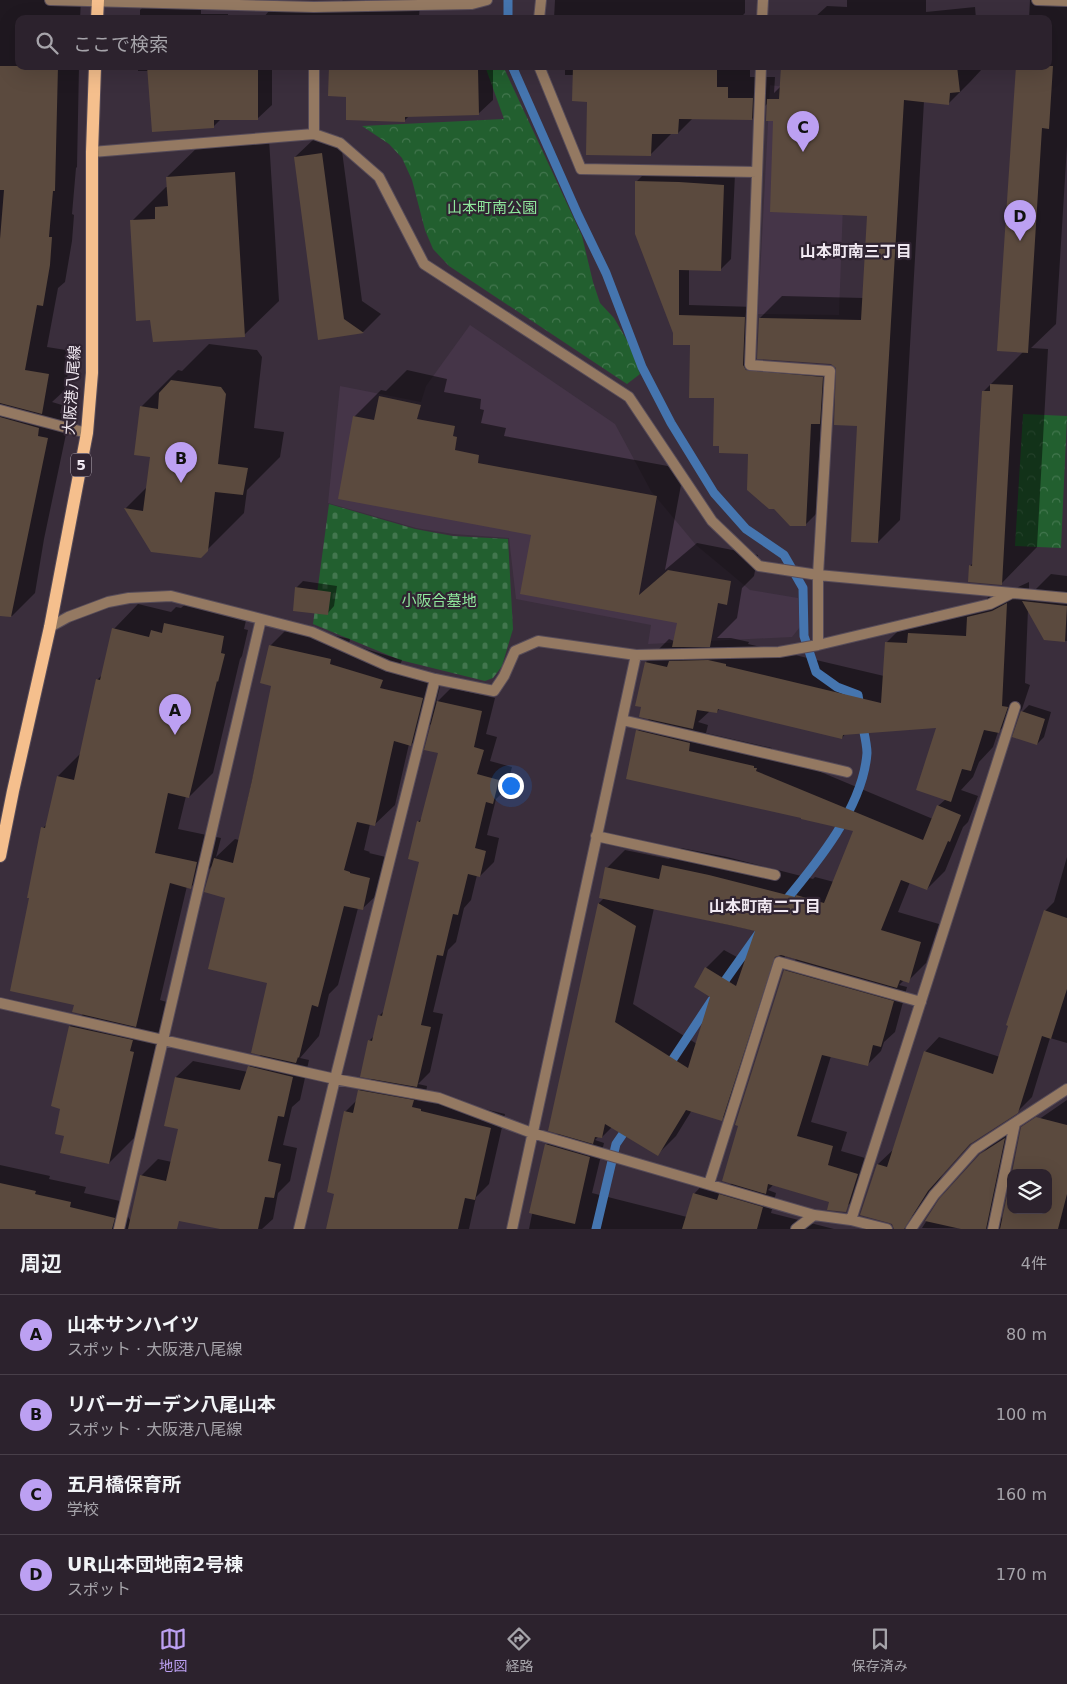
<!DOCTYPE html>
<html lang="ja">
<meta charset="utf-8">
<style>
:root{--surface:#2c222d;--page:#382f39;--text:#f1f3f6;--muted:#a6a4aa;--line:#483f49;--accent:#bca0f2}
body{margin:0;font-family:"DejaVu Sans","Noto Sans JP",sans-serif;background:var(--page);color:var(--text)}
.controls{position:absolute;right:15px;bottom:15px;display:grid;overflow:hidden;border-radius:10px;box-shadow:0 5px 20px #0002}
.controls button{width:45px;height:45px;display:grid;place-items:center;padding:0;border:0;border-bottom:1px solid var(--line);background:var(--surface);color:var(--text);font:25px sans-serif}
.you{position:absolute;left:510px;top:785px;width:18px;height:18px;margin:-12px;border:4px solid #fff;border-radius:50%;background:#1a73e8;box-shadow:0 0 0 8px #1a73e833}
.badge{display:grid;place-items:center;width:32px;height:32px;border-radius:50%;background:var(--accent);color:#111;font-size:16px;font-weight:700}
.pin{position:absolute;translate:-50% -41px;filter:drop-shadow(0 1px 2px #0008)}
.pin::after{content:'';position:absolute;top:26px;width:18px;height:15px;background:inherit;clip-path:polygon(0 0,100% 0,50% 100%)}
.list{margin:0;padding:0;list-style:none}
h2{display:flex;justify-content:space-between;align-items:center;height:65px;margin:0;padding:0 20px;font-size:21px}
h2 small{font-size:16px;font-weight:400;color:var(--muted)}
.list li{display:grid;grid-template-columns:32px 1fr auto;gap:15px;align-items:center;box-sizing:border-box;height:80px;padding:0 20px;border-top:1px solid var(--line)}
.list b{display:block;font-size:19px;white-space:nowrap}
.list p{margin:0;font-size:16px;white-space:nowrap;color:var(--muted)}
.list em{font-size:16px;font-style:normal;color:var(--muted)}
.icon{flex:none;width:28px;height:28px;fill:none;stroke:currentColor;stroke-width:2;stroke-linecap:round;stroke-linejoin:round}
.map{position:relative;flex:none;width:1067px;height:1229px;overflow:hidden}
.search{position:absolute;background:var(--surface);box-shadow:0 5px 20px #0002;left:15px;right:15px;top:15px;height:55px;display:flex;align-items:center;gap:12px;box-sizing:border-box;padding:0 18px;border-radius:10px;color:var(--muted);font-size:19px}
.sheet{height:385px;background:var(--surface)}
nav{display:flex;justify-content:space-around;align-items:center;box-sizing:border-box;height:70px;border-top:1px solid var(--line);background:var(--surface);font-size:14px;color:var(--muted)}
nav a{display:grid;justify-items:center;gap:2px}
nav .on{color:var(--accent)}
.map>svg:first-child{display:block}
.built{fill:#453548}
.cemetery{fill:url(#cemetery-stones)}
.park{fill:url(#park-crowns)}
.shadow{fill:#0007;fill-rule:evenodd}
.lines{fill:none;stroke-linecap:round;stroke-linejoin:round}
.stream{stroke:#4575af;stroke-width:9}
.building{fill:#5b4a3e}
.street-casing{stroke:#574c59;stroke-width:12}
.primary-casing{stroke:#574c59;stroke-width:14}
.street{stroke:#947962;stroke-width:10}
.primary{stroke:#f5bf8d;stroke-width:12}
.labels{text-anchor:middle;stroke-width:4.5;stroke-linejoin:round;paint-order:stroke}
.shield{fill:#302432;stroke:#b6adb8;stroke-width:1}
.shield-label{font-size:14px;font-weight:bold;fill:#f0e8f1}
.park-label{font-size:15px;fill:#8fe89c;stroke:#302432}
.street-label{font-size:15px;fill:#f0e8f1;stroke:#302432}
.neighbourhood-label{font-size:16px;font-weight:bold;fill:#f0e8f1;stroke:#302432}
</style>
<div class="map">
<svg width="1067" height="1229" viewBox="0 0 1067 1229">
<defs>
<pattern id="cemetery-stones" width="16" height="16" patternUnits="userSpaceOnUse" patternTransform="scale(1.25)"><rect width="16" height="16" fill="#225f2f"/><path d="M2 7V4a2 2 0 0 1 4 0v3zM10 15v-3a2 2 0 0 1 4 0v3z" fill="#42764e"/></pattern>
<pattern id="park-crowns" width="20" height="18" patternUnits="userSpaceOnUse" patternTransform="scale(1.25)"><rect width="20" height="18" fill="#225f2f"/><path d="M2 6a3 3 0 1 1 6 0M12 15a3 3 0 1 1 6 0" fill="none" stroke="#42764e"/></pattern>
</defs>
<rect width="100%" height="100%" fill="#3a2e3c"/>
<!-- built -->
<path class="built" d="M770,85L847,95L839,315L758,314Z
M470,325L615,424L651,491L696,545L731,574L750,590L798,598L800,627L792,637L648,644L651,625L516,599L509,538L453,534L416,528L328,503L340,386L421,402L426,386Z"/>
<!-- cemetery -->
<path class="cemetery" d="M329,504L415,529L453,536L508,539L513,629L502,666L493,678L485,681L400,660L313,624Z"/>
<!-- park -->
<path class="park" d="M485,66H503L582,236L593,282L600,303L614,318L628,342L640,374L627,384L449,266L433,249L425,230L412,180L402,158L389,144L362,126L504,119Z
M1023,414L1067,416L1061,548L1015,546Z"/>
<!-- shadow -->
<path class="shadow" d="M0,0H81L80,19H19V66H79L77,167L76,168L72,214L74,215L72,241L65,282L58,288L47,347L72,351L65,390L52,402L62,405L60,413L70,415L44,539L35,593L12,616L0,613Z
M150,0H201V14H228V19H140V10Z
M343,0H397V2L420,3L419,16L493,17V19H262L277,2L340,3Z
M555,0H745V13L739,19H554Z
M847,0H926V12L975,7L976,19H804L806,17H815L827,6L847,7Z
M1030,0H1067V146L1056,324L1031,348L1048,349L1037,547L1001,584L970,566L974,562L984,391L1024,351L999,350L1048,66V19H1029Z
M138,66H272V105L257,119H221L213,127L149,71H138Z
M329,66H493V100L478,114L410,115L405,120L347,95Z
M565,66H750V77H775L774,93L781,86L783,66H981L982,69L970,82L948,104L924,101L900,520L878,542L859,425L837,367L760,318L782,296L864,298L868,214L774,119L768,103L752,119L693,118L678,133H672L651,154L588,101L574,75H565Z
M340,136L362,301L381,314L363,332L319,339L295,157L314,139Z
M269,139L279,301L244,335L151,319L132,221L166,187H168L167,177L202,143Z
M647,171L735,174L731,259L720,270L689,269V305L755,307L754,353L758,363V360L833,367L830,412L821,422L816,514L805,525L749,453L715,396L691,344L675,333L636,182Z
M209,344L257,350L262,357L254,428L284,432L280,457L247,490L244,513L201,556L125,509L147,487L151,456L141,407L178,370L182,371Z
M407,370L447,379L444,392L481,399L480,409L484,410L481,423L506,428L504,436L684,469L665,570L697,543L758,555L754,576L742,588L737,618L717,638H731L749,642L748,644L884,676L886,643L909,620L922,621L932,611L973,613L991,594L1016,588L1029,582V596L1051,574L1067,576V641L1045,639L1028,609L1025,683L1030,685L1022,709L998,732L993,747L979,762L973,777L961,790L978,796L968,822L963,827L945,871L927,889L910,882L898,912L939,924L926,963L908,981L904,980L899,985L907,987L895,1032L884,1042L881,1051L867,1065L831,1056L811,1122L847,1132L841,1151L872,1160L862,1192L847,1206L773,1185L768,1190L776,1193L771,1213L834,1229H529L546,1145L559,1132L550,1130L599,903L604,898L607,868L625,850L669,859L681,848L727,857L813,879L815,877L834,882L855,831L638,731L650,718L646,662L669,639L674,641L679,622L532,534L354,417L381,390L386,391ZM720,708L842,738L846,733L938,727L946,799L938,806L933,819L773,752L772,748L706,733L708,725L698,722L710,711L717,712ZM654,908L757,931L746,962L724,950L706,968L711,996L697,1044L633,1004ZM785,956L796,959L785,971L732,1183L729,1185L708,1179L694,1194L687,1217L592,1193L604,1143L595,1140L599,1136L602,1137L612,1127L658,1154L676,1136L692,1110L721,1120L740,1101Z
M303,581L337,586L334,606L328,613L296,588Z
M190,600L248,612L244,629L248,630L242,656L240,659L213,773L189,797L186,796L178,829L221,838L216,857L235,839L239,840L273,685L270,646L290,626L350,639L349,644L402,660L399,668L442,678L436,703L451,688L495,698L486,734L497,737L490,761L512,767L506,789L496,799L487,835L499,838L494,862L480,876L477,875L471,900L464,908L456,942L448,950L433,1012L443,1014L430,1072L418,1084L427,1086L426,1093L435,1097L505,1114L489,1184L476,1197L469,1229H327L335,1193L345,1112L357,1100L359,1091L372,1078L369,1041L375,1035L379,1016L385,1010L421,861L418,822L423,817L440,753L432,723L411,745L409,744L395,805L374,825L370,824L364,850L370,852L369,853L390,858L383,889L362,909L358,908L338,985L329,994L319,1036L300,1058L309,1060L300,1100L292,1107L283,1145L297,1148L290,1181L278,1193L273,1219L262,1229H226L141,1176L158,1159L172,1162L179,1128L166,1125L176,1077L193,1061L248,1072L249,1067L262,1054L269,982L226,897L213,865L191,887L187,886L160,1000L170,1003L147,1125L109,1163L65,1135L70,1026L83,1014L76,1004L31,897L43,828L48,823L58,776L81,753L97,680L103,674L114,629L138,604L171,612L176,607L181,608Z
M1029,705L1051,712L1044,737L1037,744L1022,712Z
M1067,857V1043L1050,1038L1032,1097L1017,1112L973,1141L943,1174L920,1209L905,1223L863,1211L878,1164L893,1150L925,1052L939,1037L1000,1057L1045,911L1054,902Z
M1067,1100V1229L922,1228L940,1200L980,1155L996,1140L1018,1125L1000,1212L1002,1218L1011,1210H1048V1173L1035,1122Z
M0,1165L50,1176L49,1179L86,1187L84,1193L129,1203L127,1215L130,1220L134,1221L132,1229H0Z"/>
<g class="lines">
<!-- stream -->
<path class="stream" d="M508,19V0
M512,66L578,215L606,273L642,367L671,423L714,493L746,529L784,555L803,588L804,636L816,672L837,687L858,695L860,708
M782,905C816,864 863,808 867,753C867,744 864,733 862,723
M719,989L758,934
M667,1068L712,1000
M596,1229L616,1144L629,1125"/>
</g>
<!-- building -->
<path class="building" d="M0,66H58L55,191H53L49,237H52L50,265L43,306L37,305L25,370L49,374L42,414L0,403V239L4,190H0Z
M147,66H258V120H214V128L152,132Z
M329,66H404V70L478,69L479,115L405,117V122L346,120V97L328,96Z
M573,66H717V87H728V98H753L752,120L679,119L678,134H652L651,156L586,155L587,102L572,101Z
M781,66H957L960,92L950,93L949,105L904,100L878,543L851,542L857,426L834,425L836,368L831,364L757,359L759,318L861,320L867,216L770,212L773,121H766L767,99H779Z
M1016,66H1053L1049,129L1042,128L1028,353L997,351Z
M322,153L344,319L364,333L318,340L294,157Z
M235,172L245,337L153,342L150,320L136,321L130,220L155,219V207L168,206L166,177Z
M635,181L679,182L724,185L721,271L679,270V315L745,317L743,365L746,370L823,377L820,424H811L806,526H790L774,509H769L747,490L748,454L719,453V446H713L714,398H689L690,345H673V333L635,234Z
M171,380L221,387L226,394L218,464L248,468L243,495L215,492L208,551L201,558L151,552L124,508L143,511L150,457L134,455L140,406L158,409L159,393Z
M990,384L1013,385L1002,585L968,582L969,565L972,566L982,391H990Z
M379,396L421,405L417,419L455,426L453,436L457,437L455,450L479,455L478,463L657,496L639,595L668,570L731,581L727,605L718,603L710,647H672L677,623L520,594L531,535L338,499L353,416L374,420Z
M0,417L39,428L38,436L48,438L11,617L0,616Z
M295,587L331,592L328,615L293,611Z
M1022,601L1067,606L1065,642L1044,640Z
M1007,603L1002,706L1008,707L999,733L984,730L971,771L962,769L951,802L916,790L936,728L843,735L842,739L718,709L717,713L697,710L693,729L639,717L641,707L635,706L645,662L667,667L669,661L708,660L726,664V666L881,703L885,642L907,643L908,633L966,636L967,617L992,611Z
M164,623L224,636L221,653L225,654L218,682L217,681L189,798L168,793L155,853L197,862L191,889L170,883L136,1027L72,1012L74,1005L10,991L29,898H27L41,827L45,828L57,776L74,780L96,679L100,680L112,628L149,637L151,630L162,633Z
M269,645L331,659L330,664L383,680L380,688L423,698L411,746L394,741L375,826L357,822L344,870L350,872V873L370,878L363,910L344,906L318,1007L312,1005L299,1058L298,1057L296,1063L251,1053L267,983L208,969L225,898L204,892L214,858L233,863L252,780L271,686L260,683Z
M437,701L482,711L474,747L484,750L477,774L499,780L493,804L486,802L475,848L486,851L480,877L468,874L458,915L453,914L443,956L437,955L421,1025L431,1027L417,1087L360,1077L368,1040L372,1041L378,1015L382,1016L419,862L408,859L417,821L420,822L438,753L424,750Z
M1021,711L1045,719L1037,745L1012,737Z
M636,730L690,743L689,751L754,766V768H757L756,771L923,840L937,805L961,815L950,842L948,841L927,890L901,880L881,930L921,942L909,983L900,980L897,988L781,955L775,957L722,1121L686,1110L658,1156L605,1124L602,1138L595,1137L593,1144L548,1131L598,903L636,926L615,1022L688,1068L710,997L694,987L705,967L736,986L755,931L729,925L599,898L605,867L659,879L662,865L709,875L795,897L796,895L824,903L853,831L801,819V818L626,779Z
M1044,910L1067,918V989L1051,1039L1042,1036L1018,1113L970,1144L928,1191L904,1229H894L892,1224L889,1223L860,1215L877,1164L887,1167L924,1051L993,1074L1008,1026L1006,1025Z
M784,970L894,1001L881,1047L873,1045L868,1066L822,1055L797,1136L833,1146L828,1165L858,1174L846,1212L827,1210L829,1202L768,1184L766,1194L722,1181L738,1126L735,1125Z
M69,1026L133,1040L130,1051L134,1052L109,1164L60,1153L64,1136L55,1134L60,1109L51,1106Z
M248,1066L293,1077L284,1117L278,1116L268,1161L281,1164L274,1198L265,1197L258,1229H220L179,1221L177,1229H128L140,1175L166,1181L178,1129L164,1126L175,1077L240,1090Z
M358,1090L414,1100L412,1107L421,1109V1111L491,1128L475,1200L465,1198L458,1229H326L334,1194L327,1192L344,1111L353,1113Z
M1036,1117L1067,1125V1194L1058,1229H1000L1011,1177V1210H1048V1173H1012L1021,1127Z
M1005,1138L986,1229H961L925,1221L939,1199L980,1154Z
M545,1144L590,1157L575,1224L529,1213Z
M0,1183L36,1191L35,1194L71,1202L70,1207L115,1218L112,1229H0Z
M693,1193L717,1200L719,1194L763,1207L757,1229H682Z"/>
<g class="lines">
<defs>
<path id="street" d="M50,0L314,7L472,4L487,0
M1037,0L1067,1
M539,19L541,0
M762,19L763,0
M314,66V134
M539,66L581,169L757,172
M761,66L750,365L830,371L818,575V645
M92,152L314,134L340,143L379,177L424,264L629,397L712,521L759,566L818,575L1067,598
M0,410L87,433
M50,627L68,617L108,602L129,598L171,596L312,632L388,666L435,679L494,691L504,676L515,651L538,641L636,655L512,1229
M636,655L779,652L818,645L990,604L1012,593
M622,720L847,772
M596,836L775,875
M0,1003L335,1079L439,1098L532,1133L814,1215L851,1220L887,1229
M709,1184L779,962L921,1002
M851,1220L1015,707
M119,1229L261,619
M299,1229L335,1079L435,679
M796,1229L814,1215
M911,1229L934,1195L975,1149L1067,1089
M993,1229L1015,1123"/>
<path id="primary" d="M97,19L98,0
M0,856L13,791L50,627L87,433L92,373V152L95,66"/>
</defs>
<!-- street casing -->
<use href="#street" class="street-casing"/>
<!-- primary casing -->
<use href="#primary" class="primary-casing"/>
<!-- street -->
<use href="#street" class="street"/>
<!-- primary -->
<use href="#primary" class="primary"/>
</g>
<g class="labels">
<!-- shield labels -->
<rect class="shield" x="71" y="453.5" width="20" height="23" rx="4"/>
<g class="shield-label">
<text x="81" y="470">5</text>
</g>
<!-- park labels -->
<g class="park-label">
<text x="492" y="213">山本町南公園</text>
<text x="439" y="606">小阪合墓地</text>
</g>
<!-- street labels -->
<g class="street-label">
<text transform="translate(72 390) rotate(-86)" y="5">大阪港八尾線</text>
</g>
<!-- neighbourhood labels -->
<g class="neighbourhood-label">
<text x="856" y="257">山本町南三丁目</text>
<text x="765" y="912">山本町南二丁目</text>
</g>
</g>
</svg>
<div class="controls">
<button><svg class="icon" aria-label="layers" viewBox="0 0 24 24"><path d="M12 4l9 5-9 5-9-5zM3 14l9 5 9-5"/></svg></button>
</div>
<div class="you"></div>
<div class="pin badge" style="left:175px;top:735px">A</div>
<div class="pin badge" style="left:181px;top:483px">B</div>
<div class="pin badge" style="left:803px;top:152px">C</div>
<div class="pin badge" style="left:1020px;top:241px">D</div>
<div class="search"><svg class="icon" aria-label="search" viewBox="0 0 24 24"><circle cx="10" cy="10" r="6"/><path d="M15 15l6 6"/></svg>ここで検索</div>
</div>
<section class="sheet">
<h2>周辺<small>4件</small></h2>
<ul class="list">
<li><span class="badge">A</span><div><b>山本サンハイツ</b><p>スポット · 大阪港八尾線</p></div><em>80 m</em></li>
<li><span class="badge">B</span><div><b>リバーガーデン八尾山本</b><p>スポット · 大阪港八尾線</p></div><em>100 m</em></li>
<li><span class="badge">C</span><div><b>五月橋保育所</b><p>学校</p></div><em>160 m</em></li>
<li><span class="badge">D</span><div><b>UR山本団地南2号棟</b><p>スポット</p></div><em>170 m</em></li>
</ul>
</section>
<nav>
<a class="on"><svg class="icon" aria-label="map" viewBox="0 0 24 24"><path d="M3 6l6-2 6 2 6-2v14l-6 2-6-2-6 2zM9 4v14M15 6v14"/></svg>地図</a>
<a><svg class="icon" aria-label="directions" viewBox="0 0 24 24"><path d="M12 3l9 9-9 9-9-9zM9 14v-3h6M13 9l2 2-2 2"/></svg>経路</a>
<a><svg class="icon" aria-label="saved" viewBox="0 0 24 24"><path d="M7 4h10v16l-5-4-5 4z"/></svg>保存済み</a>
</nav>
